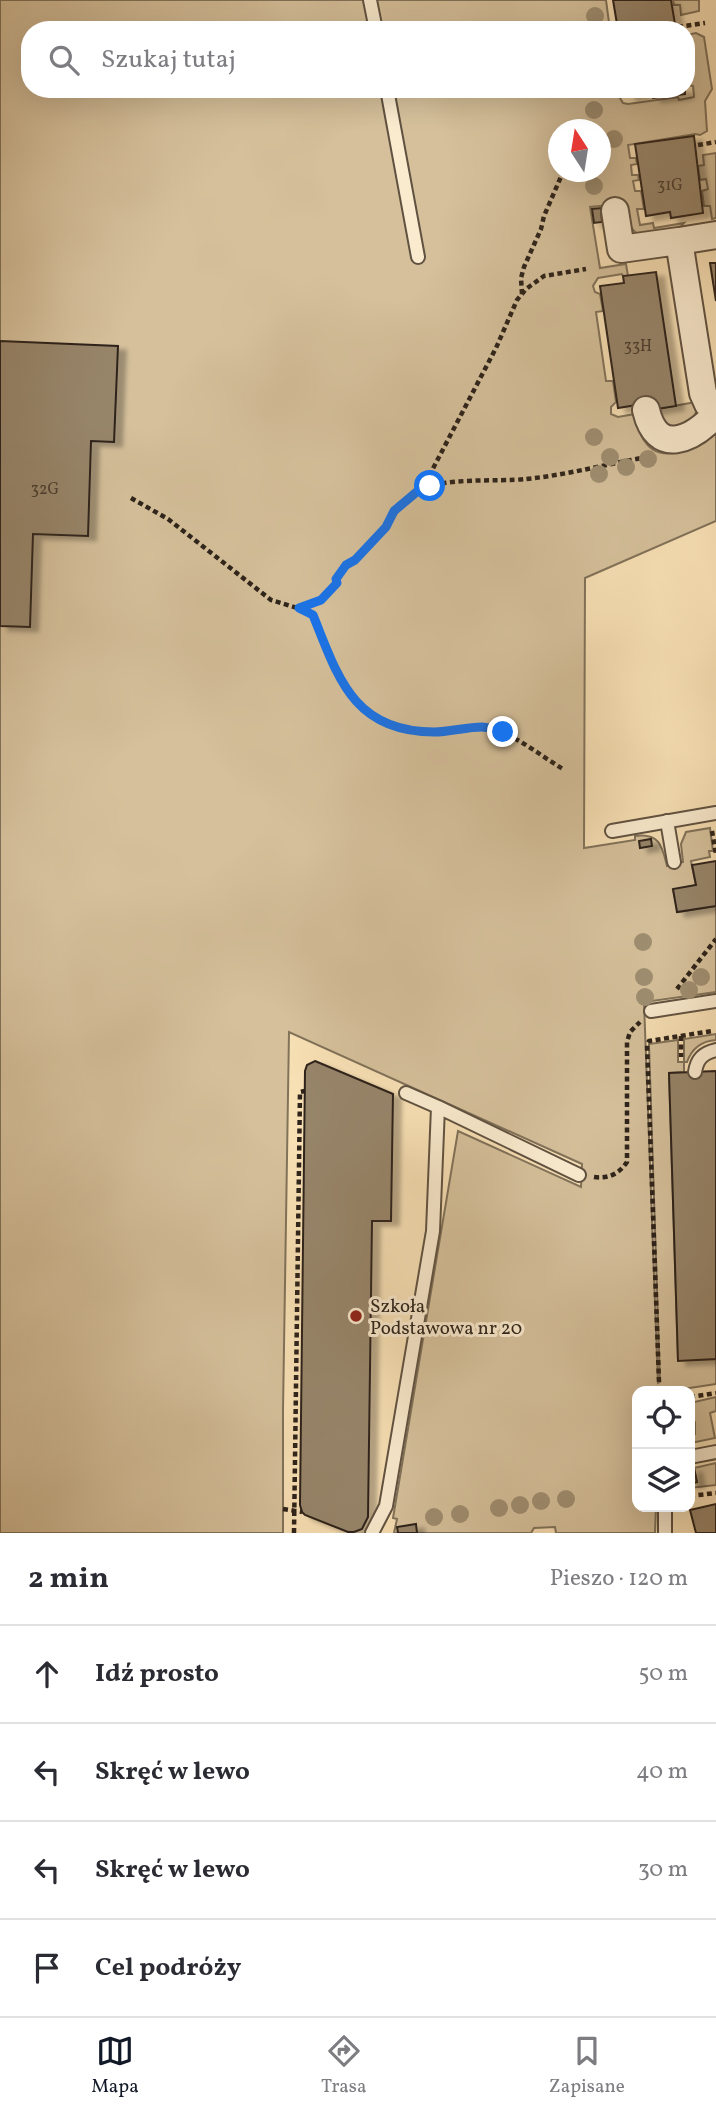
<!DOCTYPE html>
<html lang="pl">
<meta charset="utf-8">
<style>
:root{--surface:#fff;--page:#f2f2f3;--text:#2b2b33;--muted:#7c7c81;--line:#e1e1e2;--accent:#111827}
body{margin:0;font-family:Vollkorn,serif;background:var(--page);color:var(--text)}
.controls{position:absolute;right:21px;bottom:21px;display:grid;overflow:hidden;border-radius:14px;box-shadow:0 7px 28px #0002}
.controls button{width:63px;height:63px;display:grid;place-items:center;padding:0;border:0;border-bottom:2px solid var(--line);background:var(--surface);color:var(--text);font:35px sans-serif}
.compass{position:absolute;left:548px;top:119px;width:63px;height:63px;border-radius:50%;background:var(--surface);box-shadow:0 7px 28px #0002;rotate:348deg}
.stop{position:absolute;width:21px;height:21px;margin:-16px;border:5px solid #1a73e8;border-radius:50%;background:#fff}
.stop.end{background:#1a73e8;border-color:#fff;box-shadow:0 2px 7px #0008}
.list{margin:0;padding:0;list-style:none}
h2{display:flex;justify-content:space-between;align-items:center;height:91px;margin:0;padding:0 28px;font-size:30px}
h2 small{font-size:23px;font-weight:400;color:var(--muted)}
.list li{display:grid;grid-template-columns:46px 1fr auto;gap:21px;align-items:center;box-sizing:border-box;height:98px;padding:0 28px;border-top:2px solid var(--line)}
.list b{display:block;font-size:26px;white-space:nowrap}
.list em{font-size:23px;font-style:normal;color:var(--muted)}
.icon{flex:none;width:38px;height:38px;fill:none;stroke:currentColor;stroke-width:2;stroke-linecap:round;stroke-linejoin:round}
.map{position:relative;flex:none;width:716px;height:1533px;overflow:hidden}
.search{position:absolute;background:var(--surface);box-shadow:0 7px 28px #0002;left:21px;right:21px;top:21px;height:77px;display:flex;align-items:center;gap:18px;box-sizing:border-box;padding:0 24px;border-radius:28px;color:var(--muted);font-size:26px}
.sheet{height:483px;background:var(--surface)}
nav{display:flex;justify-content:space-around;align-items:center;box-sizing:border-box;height:98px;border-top:2px solid var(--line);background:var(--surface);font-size:19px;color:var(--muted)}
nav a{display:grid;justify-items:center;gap:4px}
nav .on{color:var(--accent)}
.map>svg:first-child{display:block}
.green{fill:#d5c09b;stroke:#81725a;stroke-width:2;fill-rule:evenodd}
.building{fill:#97856b;stroke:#2d231a;stroke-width:2;filter:url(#shadow)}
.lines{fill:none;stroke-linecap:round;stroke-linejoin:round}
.lane-casing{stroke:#605241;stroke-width:16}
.street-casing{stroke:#605241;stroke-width:30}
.path{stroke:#2d231a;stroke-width:4.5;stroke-dasharray:5 3.5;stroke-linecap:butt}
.lane{stroke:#faebcf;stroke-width:12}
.street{stroke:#faebcf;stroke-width:26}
.tree{fill:#9f8e71}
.route{stroke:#1a73e8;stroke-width:9}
.poi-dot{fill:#8f2418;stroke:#faebcf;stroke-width:2.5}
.labels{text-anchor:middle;stroke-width:6;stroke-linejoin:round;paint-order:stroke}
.number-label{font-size:16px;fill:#483c2e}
.poi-label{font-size:19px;fill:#2d231a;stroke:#faebcf;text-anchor:start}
</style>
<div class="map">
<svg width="716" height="1533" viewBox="0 0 716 1533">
<defs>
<filter id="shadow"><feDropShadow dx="8" dy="4.5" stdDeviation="2" flood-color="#0004"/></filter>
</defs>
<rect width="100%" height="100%" fill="#f8e0b5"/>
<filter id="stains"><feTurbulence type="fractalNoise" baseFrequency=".00286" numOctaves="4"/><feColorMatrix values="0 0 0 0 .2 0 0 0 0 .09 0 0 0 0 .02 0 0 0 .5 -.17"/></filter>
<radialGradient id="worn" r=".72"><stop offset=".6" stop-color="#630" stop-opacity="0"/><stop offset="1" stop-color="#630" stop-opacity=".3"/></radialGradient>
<!-- green -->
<path class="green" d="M0,0H606L610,30H30V89H625L621,93L620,98L623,103L628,104L678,97L679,100L694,97L693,86L686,85V70L690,69L688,60H686V35L696,33L704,37L712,89L705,101L707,131L700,135L695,134L628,145L630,158H636L637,164L631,165L632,175H638L639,180L633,181L635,191H641L644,209H637L640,225L653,223L654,228L684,223L678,230L637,234L610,205L590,207L600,268L626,264L628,276H623L622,274L598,278L593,286L595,292L600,294L603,311L596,312L606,381H613L616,402L611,407V414L618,417L635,414C641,449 658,463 693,447C702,443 708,437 716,433V521L585,578L584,848L635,840V836C660,833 662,846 667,866L683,862L681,844L686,832L710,828L713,851H709L710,857L691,861L696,885L673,890L678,912L716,906V992L644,1002L658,1383L660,1382L649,1044L678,1040V1062H684V1039L716,1034V1040C701,1041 692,1048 687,1062H684V1072L669,1073L678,1360L716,1359V1384L670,1391H637V1507H656L655,1533H556L555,1527L534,1528L531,1533H394L397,1519L393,1518L458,1131L581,1187L582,1164L289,1032L283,1410V1533H0ZM558,130H600V172H558Z
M673,0H699V11L681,15L680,5H674Z
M716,153V218L712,219L710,206H704L702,191L708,189L706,179L700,180L698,166L704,165L703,155Z
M696,402C698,422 690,423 673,427L663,421L657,409Z
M716,1397V1411L710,1413L715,1438L691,1443L692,1434H695V1422L690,1421V1403Z
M716,1463V1485L690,1488V1484L697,1482L694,1468Z"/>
<!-- building -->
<path class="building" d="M613,0H671L676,30H618Z
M627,89H685V94L653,98L652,92L628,96Z
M694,136L703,213L671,218L670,212L646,216L635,144Z
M601,208L602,222L594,223L592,209Z
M710,263H716V301Z
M656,272L676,406L644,411L643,404L618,408L600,286L624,283L623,276Z
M0,341L118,346L114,442L91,441L88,536L33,534L30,627L0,626Z
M651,839L652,846L640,848L639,841Z
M716,861V906L677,912L673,889L696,885L692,865Z
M315,1061L393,1094L391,1221H372L368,1517L362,1529L354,1532H348L305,1515L302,1512L300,1505L305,1071L307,1065Z
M716,1071V1359L678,1361L669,1073Z
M694,1468L697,1482L690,1484V1469Z
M716,1504V1533H696L690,1510Z
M416,1524L417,1533H398L397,1527Z"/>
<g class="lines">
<defs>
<path id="lane" d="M370,0L376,30
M387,89L418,257
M667,821L674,862
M612,831L716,813
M651,1011L716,1001
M695,1072C697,1059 703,1053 716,1050
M406,1093L438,1107
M690,1457L716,1452
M372,1533L386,1506L433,1231L438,1107L579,1175
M665,1533V1507"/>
<path id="street" d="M615,211L621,249L679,241
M716,235L679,241L703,393L708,404L716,411
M646,410C657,457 692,440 716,414"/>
</defs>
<!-- lane casing -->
<use href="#lane" class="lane-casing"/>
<!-- street casing -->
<use href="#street" class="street-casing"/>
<!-- path -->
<path class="path" d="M678,27L705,23
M698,145L716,142
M522,294L521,278L524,267L541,229L544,216L563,172
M420,490L428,478L496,348L517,300L526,289L544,276L586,269
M131,498L168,519L271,600L304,610L313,615C333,664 344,712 401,728C408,730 415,732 422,732C441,733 472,725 487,728C514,733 539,755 563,769
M300,608L321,600L337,583L336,579C346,566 359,557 370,545C387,527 398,503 420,490C443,477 499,482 526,479C567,475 607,464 647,457
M712,831L716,854
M677,989L716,939
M681,1036V1057
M594,1177C608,1179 619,1174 627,1162V1042L630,1032L640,1022
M659,1382L647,1044L649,1041L712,1031
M690,1397L716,1393
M690,1496L716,1493
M283,1509L302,1512
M294,1533L300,1092L305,1091"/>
<!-- lane -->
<use href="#lane" class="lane"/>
<!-- street -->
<use href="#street" class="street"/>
</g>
<!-- trees -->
<g class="tree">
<circle cx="595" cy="16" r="9"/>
<circle cx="594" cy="110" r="9"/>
<circle cx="614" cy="139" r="9"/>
<circle cx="594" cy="186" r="9"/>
<circle cx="594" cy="437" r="9"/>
<circle cx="610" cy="457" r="9"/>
<circle cx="648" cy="459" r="9"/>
<circle cx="626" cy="467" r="9"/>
<circle cx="599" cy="474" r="9"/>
<circle cx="643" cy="942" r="9"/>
<circle cx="644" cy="977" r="9"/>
<circle cx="701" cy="977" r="9"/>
<circle cx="689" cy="990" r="9"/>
<circle cx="645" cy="997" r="9"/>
<circle cx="566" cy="1499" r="9"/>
<circle cx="541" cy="1501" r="9"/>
<circle cx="520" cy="1505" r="9"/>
<circle cx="499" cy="1508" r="9"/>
<circle cx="460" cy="1514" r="9"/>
<circle cx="434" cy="1517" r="9"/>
</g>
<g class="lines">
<!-- route -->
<path class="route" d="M430,486L419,490L394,511L386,527L355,560L346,565L336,579L337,583L321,600L299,608L313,615C338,677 353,732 434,732C450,732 466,727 482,727C489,727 496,731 503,732"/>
</g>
<!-- markers -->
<circle class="poi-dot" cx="356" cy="1316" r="7"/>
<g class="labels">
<!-- number labels -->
<g class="number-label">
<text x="670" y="190">31G</text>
<text x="638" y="351">33H</text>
<text x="45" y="494">32G</text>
</g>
<!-- poi labels -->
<g class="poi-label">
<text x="370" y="1312">Szkoła<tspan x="370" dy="22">Podstawowa nr 20</tspan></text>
</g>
</g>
<rect width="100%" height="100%" filter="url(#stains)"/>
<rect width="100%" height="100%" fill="url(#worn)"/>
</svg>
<div class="controls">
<button><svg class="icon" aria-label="locate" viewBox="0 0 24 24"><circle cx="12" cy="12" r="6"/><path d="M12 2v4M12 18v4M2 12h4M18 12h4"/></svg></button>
<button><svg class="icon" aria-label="layers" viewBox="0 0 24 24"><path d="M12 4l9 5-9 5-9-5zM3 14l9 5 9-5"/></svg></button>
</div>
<svg class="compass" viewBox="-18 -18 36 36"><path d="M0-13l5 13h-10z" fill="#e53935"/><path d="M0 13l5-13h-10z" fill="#7c7c81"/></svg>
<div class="stop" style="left:430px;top:486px"></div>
<div class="stop end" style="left:503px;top:732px"></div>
<div class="search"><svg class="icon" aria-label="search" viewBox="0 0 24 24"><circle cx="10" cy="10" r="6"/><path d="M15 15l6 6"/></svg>Szukaj tutaj</div>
</div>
<section class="sheet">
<h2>2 min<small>Pieszo · 120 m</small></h2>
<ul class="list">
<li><svg class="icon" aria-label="ahead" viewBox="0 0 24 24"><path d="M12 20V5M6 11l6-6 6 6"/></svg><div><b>Idź prosto</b></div><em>50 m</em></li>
<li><svg class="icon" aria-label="left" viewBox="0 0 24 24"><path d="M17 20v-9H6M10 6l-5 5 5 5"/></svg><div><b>Skręć w lewo</b></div><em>40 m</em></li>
<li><svg class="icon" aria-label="left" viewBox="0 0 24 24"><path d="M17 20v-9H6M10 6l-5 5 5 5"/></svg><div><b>Skręć w lewo</b></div><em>30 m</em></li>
<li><svg class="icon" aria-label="arrive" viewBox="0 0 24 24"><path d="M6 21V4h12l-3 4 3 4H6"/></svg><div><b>Cel podróży</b></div></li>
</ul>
</section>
<nav>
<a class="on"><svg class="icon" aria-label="map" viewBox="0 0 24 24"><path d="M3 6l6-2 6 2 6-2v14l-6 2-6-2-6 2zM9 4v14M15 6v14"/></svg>Mapa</a>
<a><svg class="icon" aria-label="directions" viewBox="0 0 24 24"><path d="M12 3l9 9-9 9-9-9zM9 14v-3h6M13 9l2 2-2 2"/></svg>Trasa</a>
<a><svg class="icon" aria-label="saved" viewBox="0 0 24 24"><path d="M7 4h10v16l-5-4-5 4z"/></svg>Zapisane</a>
</nav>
